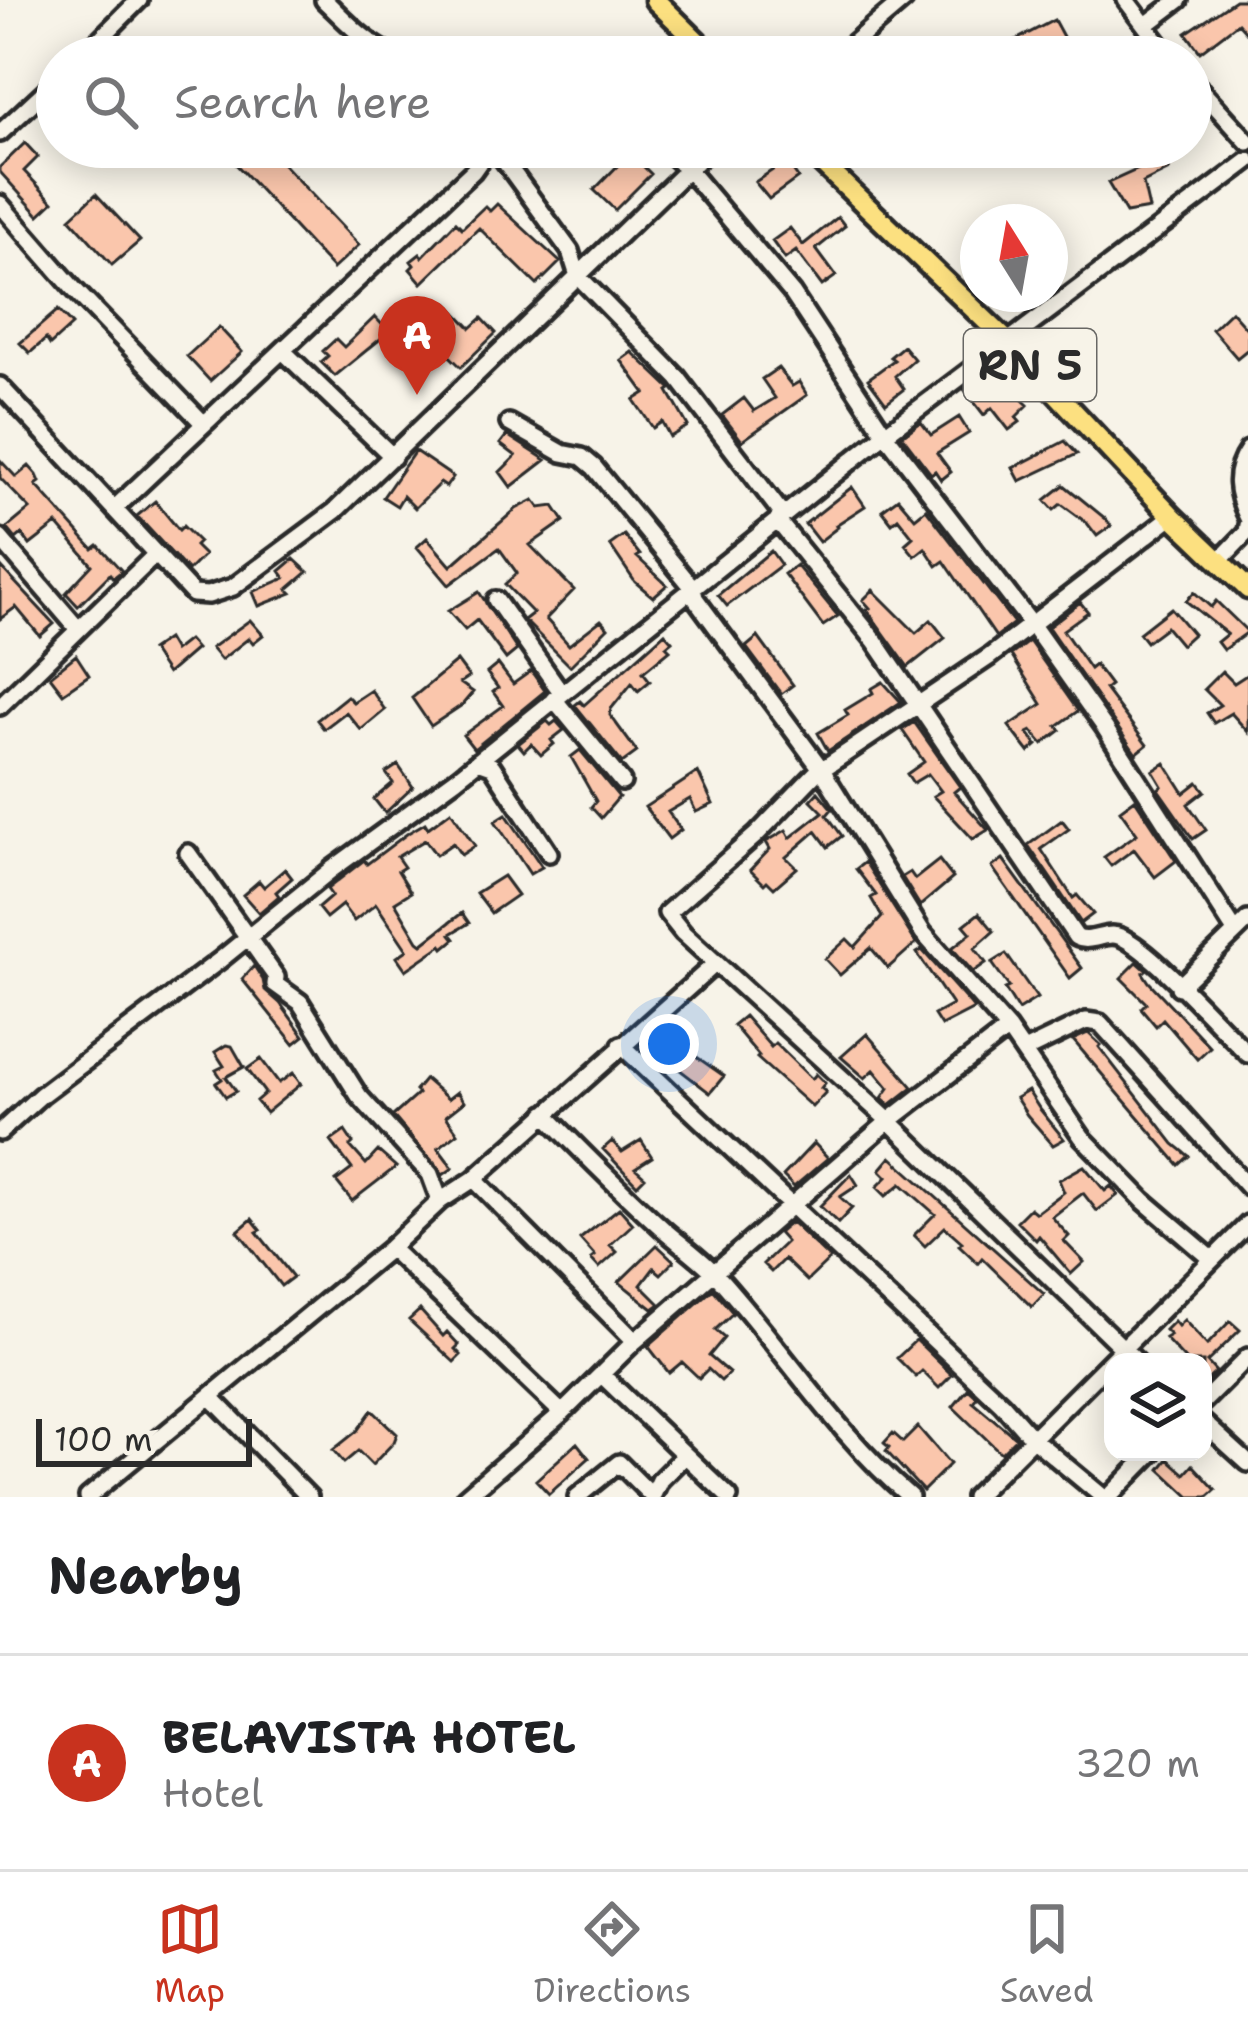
<!DOCTYPE html>
<style>
:root{--surface:#fff;--page:#f2f2f2;--text:#202124;--muted:#757577;--line:#e0e0e0;--accent:#c8321e}
body{margin:0;font-family:"Shantell Sans",sans-serif;background:var(--page);color:var(--text)}
.controls{position:absolute;right:36px;bottom:36px;display:grid;overflow:hidden;border-radius:24px;box-shadow:0 6px 30px #0003}
.controls button{width:108px;height:108px;display:grid;place-items:center;padding:0;border:0;border-bottom:3px solid var(--line);background:var(--surface);color:var(--text);font:60px sans-serif}
.compass{position:absolute;left:960px;top:204px;width:108px;height:108px;border-radius:50%;background:var(--surface);box-shadow:0 6px 30px #0003;rotate:349deg}
.scale{position:absolute;left:36px;bottom:30px;width:216px;box-sizing:border-box;padding-left:12px;border:6px solid #2b2b2b;border-top:0;font-size:33px;line-height:42px;white-space:nowrap;color:#2b2b2b;-webkit-text-stroke:9px #f7f3e8;paint-order:stroke}
.you{position:absolute;left:669px;top:1044px;width:42px;height:42px;margin:-30px;border:9px solid #fff;border-radius:50%;background:#1a73e8;box-shadow:0 0 0 18px #1a73e833}
.badge{display:grid;place-items:center;width:78px;height:78px;border-radius:50%;background:var(--accent);color:#fff;font-size:39px;font-weight:700}
.pin{position:absolute;translate:-50% -99px;filter:drop-shadow(0 3px 6px #0008)}
.pin::after{content:'';position:absolute;top:63px;width:42px;height:36px;background:inherit;clip-path:polygon(0 0,100% 0,50% 100%)}
.list{margin:0;padding:0;list-style:none}
h2{display:flex;justify-content:space-between;align-items:center;height:156px;margin:0;padding:0 48px;font-size:51px}
h2 small{font-size:39px;font-weight:400;color:var(--muted)}
.list li{display:grid;grid-template-columns:78px 1fr auto;gap:36px;align-items:center;box-sizing:border-box;height:216px;padding:0 48px;border-top:3px solid var(--line)}
.list b{display:block;font-size:45px;white-space:nowrap}
.list p{margin:0;font-size:39px;white-space:nowrap;color:var(--muted)}
.list em{font-size:39px;font-style:normal;color:var(--muted)}
.icon{flex:none;width:66px;height:66px;fill:none;stroke:currentColor;stroke-width:2;stroke-linecap:round;stroke-linejoin:round}
.map{position:relative;flex:none;width:1248px;height:1497px;overflow:hidden}
.search{position:absolute;background:var(--surface);box-shadow:0 6px 30px #0003;left:36px;right:36px;top:36px;height:132px;display:flex;align-items:center;gap:30px;box-sizing:border-box;padding:0 42px;border-radius:66px;color:var(--muted);font-size:45px}
.sheet{height:372px;background:var(--surface)}
nav{display:flex;justify-content:space-around;align-items:center;box-sizing:border-box;height:168px;border-top:3px solid var(--line);background:var(--surface);font-size:33px;color:var(--muted)}
nav a{display:grid;justify-items:center;gap:6px}
nav .on{color:var(--accent)}
.map>svg:first-child{display:block}
.building{fill:#fac6ac;stroke:#2b2b2b;stroke-width:3}
.lines{fill:none;stroke-linecap:round;stroke-linejoin:round}
.minor-casing{stroke:#2b2b2b;stroke-width:24}
.major-casing{stroke:#2b2b2b;stroke-width:27}
.minor{stroke:#f7f3e8;stroke-width:15}
.major{stroke:#fce080;stroke-width:18}
.labels{text-anchor:middle;stroke-width:12;stroke-linejoin:round;paint-order:stroke}
.shield{fill:#f7f3e8;stroke:#686764;stroke-width:3}
.shield-label{font-size:42px;font-weight:bold;fill:#2b2b2b}
</style>
<div class="map">
<svg width="1248" height="1497" viewBox="0 0 1248 1497">
<rect width="100%" height="100%" fill="#f7f3e8"/>
<filter id="ink" filterUnits="userSpaceOnUse"><feTurbulence type="fractalNoise" baseFrequency=".00833" numOctaves="2"/><feDisplacementMap in="SourceGraphic" scale="24" xChannelSelector="R" yChannelSelector="G"/><feConvolveMatrix kernelMatrix="1 2 1 2 8 2 1 2 1" color-interpolation-filters="sRGB"/></filter>
<g filter="url(#ink)">
<!-- building -->
<path class="building" d="M1235,0H1248V34L1238,23L1200,52L1186,33Z
M1054,20L1074,57H1025L1016,40Z
M25,143L38,157L24,171L53,202L39,215L0,172V167Z
M220,147H267L359,245L333,269Z
M630,153L651,174L615,210L594,190Z
M1163,158L1169,170L1143,183L1149,209L1126,213L1108,183Z
M786,161L798,178L769,199L755,182Z
M96,194L140,241L112,265L70,218Z
M497,204L560,262L537,285L479,228L422,283L410,269L414,265L411,261L420,254L422,257L456,222L462,228L485,206L490,211Z
M838,217L845,226L816,249L836,276L822,286L796,251L785,259L772,241L790,228L803,245Z
M448,304L471,328L482,318L496,333L461,367L423,330Z
M58,310L72,325L50,345L46,339L30,353L20,343Z
M1231,311L1248,330V349L1237,358L1212,329Z
M375,317L389,332L335,376L321,362L328,356L323,351L336,339L344,347Z
M219,327L242,352L210,381L187,356Z
M903,346L914,359L895,376L904,389L886,403L868,379L894,360L890,357Z
M632,352L671,389L668,391L688,426L670,437L662,422L653,428L634,400L645,393L621,360Z
M778,368L792,386L799,382L807,395L742,441L722,415L744,398L754,411L775,398L762,379Z
M973,383L979,392L987,386L996,398L1008,386L1028,405L1016,417L1020,422L1009,430L992,408L984,415L964,389Z
M959,417L969,433L937,453L951,472L941,480L935,471L931,474L902,436L921,422L931,435Z
M507,435L546,460L511,487L500,472L516,456L500,444Z
M1065,441L1077,454L1020,481L1013,468Z
M415,451L453,477L446,487L440,483L415,508L403,496L397,506L383,497Z
M0,460L16,477L29,466L37,475L40,482L36,485L93,549L98,545L122,571L113,578L110,574L78,606L66,593L92,565L57,524L30,545L22,534L16,539L7,528L30,509L0,478Z
M1064,485L1106,519L1111,526L1097,536L1087,523L1061,504L1054,510L1045,500Z
M852,487L865,506L836,525L838,527L819,542L805,524Z
M898,498L915,518L926,509L1014,623L996,637L944,561L937,566L925,548L915,556L905,544L913,537L898,518L892,523L882,510Z
M534,500L540,508L554,506L564,521L530,545L574,590L546,619L569,645L601,620L608,628L570,666L524,620L533,613L505,584L517,573L499,548L449,585L417,547L427,538L451,566L516,509Z
M155,501L179,530L183,526L199,542L195,546L204,555L188,571L137,516Z
M624,535L640,555L637,557L667,585L653,597L635,582L610,545Z
M771,551L781,565L727,606L718,595Z
M294,559L308,572L288,589L292,593L259,606L253,592L285,578L280,571Z
M796,565L838,616L823,626L784,574Z
M0,566L54,624L40,636L16,607L0,619Z
M873,590L916,633L931,620L945,638L908,667L867,610L870,608L863,600Z
M479,592L517,650L506,659L477,620L465,630L448,611Z
M1194,592L1211,607L1216,601L1248,632L1223,650L1217,642L1227,634L1186,601Z
M1080,602L1088,612L1063,630L1090,669L1095,665L1110,685L1105,689L1147,745L1136,754L1048,627Z
M1171,608L1193,634L1181,645L1166,627L1146,642L1139,633Z
M250,620L263,635L253,643L249,638L221,660L211,648Z
M665,633L672,641L666,646L670,650L643,672L650,681L638,691L632,683L611,709L610,715L637,752L622,763L575,705L580,701L584,705Z
M758,637L793,685L781,694L746,647Z
M167,639L174,651L188,640L196,649L167,674L151,650Z
M1029,641L1078,711L1057,726L1061,730L1043,744L1032,731L1028,733L1037,745L1029,752L1009,726L1042,704L1011,655Z
M76,655L89,675L63,693L50,676Z
M457,661L469,677L460,683L473,692L462,705L431,726L412,698Z
M498,664L513,684L531,671L545,691L474,749L463,735L503,706L493,692L498,688L487,673Z
M1222,671L1234,683L1248,674V732L1231,713L1214,723L1207,713L1220,705L1204,689Z
M883,682L901,702L828,751L818,733L848,715L845,710L873,693L871,689Z
M371,690L385,710L361,730L346,712L324,729L317,720L347,696L353,702Z
M547,721L551,725L556,721L564,730L551,740L554,744L541,755L531,744L524,751L518,744Z
M914,722L960,787L954,792L988,830L973,839L933,796L941,791L928,774L913,783L907,774L924,762L902,730Z
M580,750L619,797L601,818L591,807L596,801L571,757Z
M1165,763L1184,793L1198,782L1205,791L1188,804L1206,830L1193,839L1158,789L1162,786L1153,771Z
M398,765L413,787L385,813L374,799L393,783L386,773Z
M698,772L713,804L696,812L690,799L668,812L681,830L669,839L645,807Z
M818,792L832,809L827,815L842,836L828,847L816,831L786,857L797,868L774,888L767,881L764,884L750,870L770,849L766,842L786,830L790,838L823,812L811,800Z
M1135,799L1176,861L1155,877L1134,849L1111,866L1104,857L1137,834L1120,810Z
M451,811L475,846L461,855L453,843L436,855L425,840L397,857L404,867L398,871L411,892L395,902L418,941L422,944L462,913L469,923L451,934L455,939L444,948L442,945L406,970L397,957L407,950L376,904L354,921L342,905L326,918L318,908L332,896L327,889L364,860L367,864L408,833L425,823L428,828Z
M506,814L542,867L530,874L495,821Z
M1062,820L1069,829L1041,849L1073,898L1077,895L1093,914L1081,923L1028,845Z
M1003,859L1082,968L1070,978L992,867Z
M939,860L953,878L920,906L902,877L910,872L915,879Z
M865,862L916,943L888,968L871,948L840,975L825,959L847,939L855,947L882,917L871,898L876,895L856,869Z
M285,869L292,878L276,892L279,896L259,913L243,895L259,881L264,887Z
M503,876L517,895L491,913L476,893Z
M979,913L994,931L975,948L986,963L973,972L952,948L971,933L964,925Z
M922,950L970,1004L974,1009L941,1026L934,1015L952,1005L917,953Z
M1006,954L1037,998L1018,1010L1005,989L1009,987L992,963Z
M1137,962L1146,970L1143,973L1149,982L1210,1047L1197,1059L1163,1019L1156,1026L1141,1008L1146,1003L1121,978Z
M254,966L263,980L265,990L280,1003L304,1036L294,1044L242,979Z
M744,1016L771,1047L775,1043L812,1079L816,1074L825,1083L821,1088L826,1092L812,1107L757,1058L759,1056L733,1025Z
M1088,1033L1101,1045L1099,1047L1174,1144L1189,1156L1179,1165L1073,1040Z
M867,1034L913,1087L890,1105L882,1098L889,1088L874,1070L865,1078L841,1057Z
M674,1041L724,1076L710,1093L662,1056Z
M226,1045L232,1046L244,1067L226,1077L236,1091L226,1097L216,1083L222,1079L216,1070L224,1066L215,1052Z
M261,1059L279,1083L293,1073L301,1084L266,1113L256,1101L265,1093L247,1069Z
M425,1079L448,1099L457,1092L464,1102L446,1116L458,1133L438,1148L453,1168L443,1175L393,1116L418,1094L415,1091Z
M1028,1091L1039,1108L1064,1139L1053,1145L1027,1115L1016,1098Z
M345,1131L353,1143L350,1146L366,1164L378,1151L396,1167L352,1201L336,1181L352,1169L331,1141Z
M641,1140L652,1157L635,1168L645,1177L637,1185L603,1149L612,1141L622,1152Z
M814,1143L828,1158L794,1187L783,1176Z
M891,1157L1044,1294L1032,1307L982,1258L978,1263L959,1245L962,1242L945,1227L925,1246L914,1235L935,1214L901,1184L886,1196L877,1187L887,1177L880,1170Z
M1084,1166L1105,1191L1111,1186L1118,1195L1097,1211L1083,1193L1052,1217L1069,1236L1064,1241L1084,1262L1071,1274L1039,1236L1036,1240L1017,1221L1030,1208L1036,1213L1064,1192L1059,1180Z
M851,1174L858,1185L840,1197L852,1208L838,1223L820,1206Z
M619,1208L633,1224L610,1245L617,1252L599,1268L591,1259L595,1256L580,1239Z
M252,1219L261,1230L257,1232L293,1277L281,1286L238,1231Z
M791,1222L830,1259L807,1281L784,1259L771,1272L763,1264L786,1242L778,1233Z
M657,1245L674,1261L661,1274L654,1268L641,1285L660,1304L653,1309L619,1282Z
M713,1289L733,1313L715,1330L724,1338L709,1356L729,1373L721,1381L708,1369L699,1378L682,1362L669,1373L648,1346Z
M420,1310L443,1336L447,1332L459,1345L455,1349L461,1355L454,1362L409,1320Z
M1184,1320L1207,1345L1230,1321L1240,1330L1207,1362L1216,1372L1203,1384V1362H1187L1165,1338L1170,1335L1165,1330L1174,1321L1178,1326Z
M916,1340L952,1375L939,1388L922,1371L916,1377L897,1358Z
M968,1389L977,1397L973,1402L1016,1438L1001,1453L953,1407Z
M372,1410L397,1434L394,1442L372,1465L358,1451L344,1463L333,1450L357,1431Z
M918,1427L950,1464L923,1491L886,1451L889,1447L884,1443L893,1433L903,1442Z
M577,1443L589,1458L549,1494L536,1480Z
M1168,1459L1185,1474L1193,1465L1216,1490L1208,1497H1190L1160,1469Z"/>
<g class="lines">
<defs>
<path id="minor" d="M324,0C347,22 367,45 397,57
M1126,0L1169,57
M1146,25L1179,0
M82,57L139,0
M521,57H544
M837,57L904,0
M1191,79L1248,142
M0,133L57,80
M663,147L689,171L792,293L885,434L1032,625L1105,728L1235,931
M485,154L500,155L570,251L578,276L678,378L783,515
M0,204L73,288L202,422
M284,352L393,457
M0,386L193,594L208,595L233,587L335,511L711,147
M509,423L562,453L582,457L594,467L693,588L695,598L822,770L923,933L1008,1029L1082,1137L1144,1201L1212,1259
M1248,450C1232,473 1236,494 1248,518
M114,509L473,171L490,147
M777,520L875,641L1076,937C1091,945 1105,930 1121,937C1153,951 1220,1027 1248,1054
M0,538L78,629
M1219,561L1247,532L1248,525
M496,600L561,692
M554,699L622,782
M0,706L156,554
M478,761L492,766L549,853
M188,853L276,977L275,984L300,1002L359,1096L430,1174L440,1201
M1179,987L1248,920
M621,1045L1002,1404L1032,1438L1103,1497
M1024,1051L1086,1021L1100,1023L1248,1187
M545,1114C583,1153 622,1192 663,1229C681,1245 702,1259 718,1277C784,1350 835,1433 910,1497
M0,1132L41,1095L220,960L331,870L456,779L885,434L1248,161
M474,1179L635,1341
M390,1248L562,1413
M1137,1362L889,1121L683,933L667,913L756,835L815,774L989,657L1172,516
M602,1375L729,1497
M211,1397L309,1497
M1203,1402L1248,1357
M1203,1422L1248,1463
M88,1497L390,1248L440,1201L474,1179L716,963
M465,1497L562,1413L635,1341L889,1121L1008,1029
M577,1497L619,1463L651,1495
M652,1497L660,1480L685,1455
M974,1497L1248,1224
M1109,1497L1153,1452"/>
<path id="major" d="M655,0L713,57
M805,147L1008,342L1172,516L1248,589"/>
</defs>
<!-- minor casing -->
<use href="#minor" class="minor-casing"/>
<!-- major casing -->
<use href="#major" class="major-casing"/>
<!-- minor -->
<use href="#minor" class="minor"/>
<!-- major -->
<use href="#major" class="major"/>
</g>
</g>
<g class="labels">
<!-- shield labels -->
<rect class="shield" x="964" y="329" width="132" height="72" rx="9"/>
<g class="shield-label">
<text x="1030" y="380">RN 5</text>
</g>
</g>
</svg>
<div class="controls">
<button><svg class="icon" aria-label="layers" viewBox="0 0 24 24"><path d="M12 4l9 5-9 5-9-5zM3 14l9 5 9-5"/></svg></button>
</div>
<svg class="compass" viewBox="-18 -18 36 36"><path d="M0-13l5 13h-10z" fill="#e53935"/><path d="M0 13l5-13h-10z" fill="#757577"/></svg>
<div class="scale">100 m</div>
<div class="you"></div>
<div class="pin badge" style="left:417px;top:395px">A</div>
<div class="search"><svg class="icon" aria-label="search" viewBox="0 0 24 24"><circle cx="10" cy="10" r="6"/><path d="M15 15l6 6"/></svg>Search here</div>
</div>
<section class="sheet">
<h2>Nearby<small></small></h2>
<ul class="list">
<li><span class="badge">A</span><div><b>BELAVISTA HOTEL</b><p>Hotel</p></div><em>320 m</em></li>
</ul>
</section>
<nav>
<a class="on"><svg class="icon" aria-label="map" viewBox="0 0 24 24"><path d="M3 6l6-2 6 2 6-2v14l-6 2-6-2-6 2zM9 4v14M15 6v14"/></svg>Map</a>
<a><svg class="icon" aria-label="directions" viewBox="0 0 24 24"><path d="M12 3l9 9-9 9-9-9zM9 14v-3h6M13 9l2 2-2 2"/></svg>Directions</a>
<a><svg class="icon" aria-label="saved" viewBox="0 0 24 24"><path d="M7 4h10v16l-5-4-5 4z"/></svg>Saved</a>
</nav>
